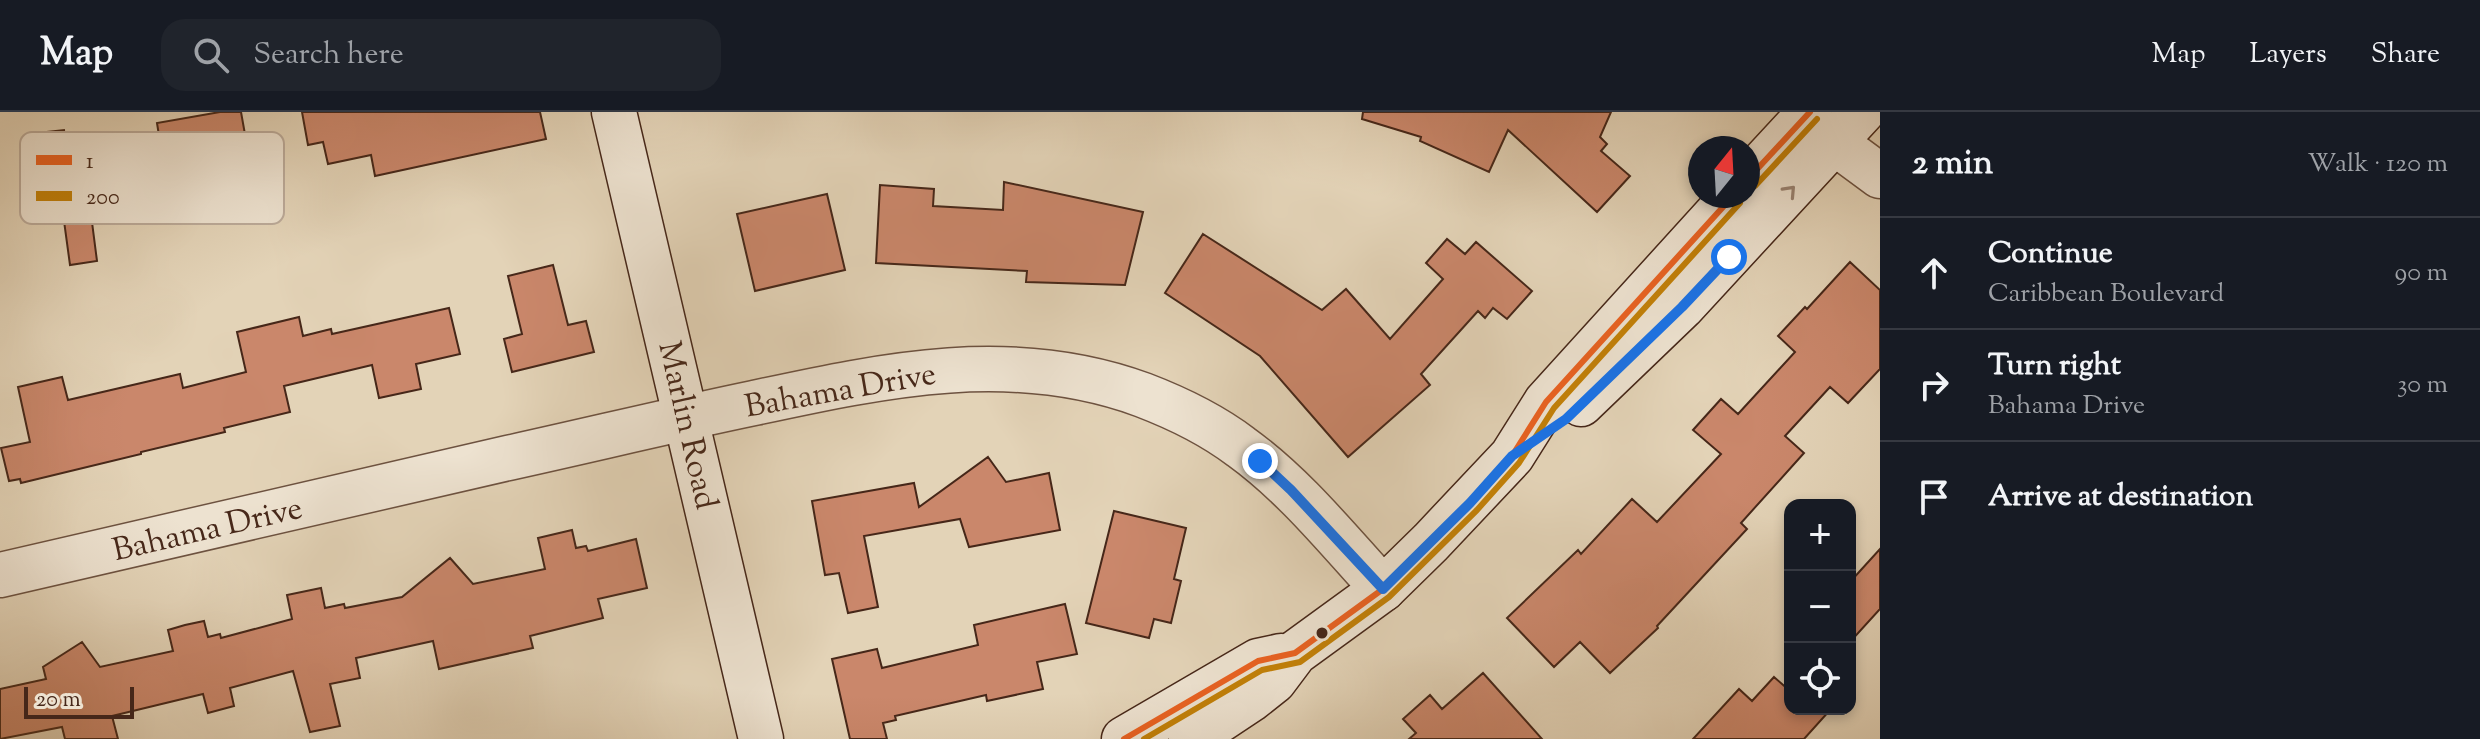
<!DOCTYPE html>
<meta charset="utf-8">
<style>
:root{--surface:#171b24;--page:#20242c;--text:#f1f3f6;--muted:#9ea1a6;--line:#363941}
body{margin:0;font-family:"Sorts Mill Goudy",serif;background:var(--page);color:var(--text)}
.controls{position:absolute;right:24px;bottom:24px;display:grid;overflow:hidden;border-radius:16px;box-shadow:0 4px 12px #0003}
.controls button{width:72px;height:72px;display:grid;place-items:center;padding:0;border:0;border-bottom:2px solid var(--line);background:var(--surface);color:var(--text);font:40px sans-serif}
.compass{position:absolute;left:1688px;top:24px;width:72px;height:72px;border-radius:50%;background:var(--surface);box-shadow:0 4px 12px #0003;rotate:18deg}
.scale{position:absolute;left:24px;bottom:20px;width:110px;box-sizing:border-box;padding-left:8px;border:4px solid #462719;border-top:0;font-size:22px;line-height:28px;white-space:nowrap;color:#462719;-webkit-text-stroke:6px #ede2d0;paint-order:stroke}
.stop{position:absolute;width:24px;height:24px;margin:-18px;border:6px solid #1a73e8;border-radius:50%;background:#fff}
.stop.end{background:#1a73e8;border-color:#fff;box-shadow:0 2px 8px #0008}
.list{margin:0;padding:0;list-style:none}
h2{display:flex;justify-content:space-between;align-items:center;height:104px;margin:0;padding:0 32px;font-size:34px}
h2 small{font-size:26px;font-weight:400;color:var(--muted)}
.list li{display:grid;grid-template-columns:52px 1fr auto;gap:24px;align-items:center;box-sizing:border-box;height:112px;padding:0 32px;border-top:2px solid var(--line)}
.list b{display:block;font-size:30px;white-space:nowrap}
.list p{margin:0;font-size:26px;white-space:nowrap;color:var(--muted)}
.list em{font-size:26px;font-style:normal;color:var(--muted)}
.icon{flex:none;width:44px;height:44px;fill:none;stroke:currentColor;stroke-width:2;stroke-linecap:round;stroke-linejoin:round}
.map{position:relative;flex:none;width:1880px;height:627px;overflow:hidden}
header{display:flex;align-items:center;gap:48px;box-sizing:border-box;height:112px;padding:0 40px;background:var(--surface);border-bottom:2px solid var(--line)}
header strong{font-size:38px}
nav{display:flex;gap:44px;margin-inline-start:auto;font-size:28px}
.search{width:560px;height:72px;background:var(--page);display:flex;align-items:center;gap:20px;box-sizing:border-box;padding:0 28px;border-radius:24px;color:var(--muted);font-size:30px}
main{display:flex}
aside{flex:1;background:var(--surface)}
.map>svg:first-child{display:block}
.building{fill:#ca876b;stroke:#462719;stroke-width:2}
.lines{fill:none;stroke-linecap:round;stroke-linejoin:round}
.street-casing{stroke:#6d5240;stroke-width:47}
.secondary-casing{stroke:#462719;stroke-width:47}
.street{stroke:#ede2d0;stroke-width:44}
.secondary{stroke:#ede2d0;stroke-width:44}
.bus-1-casing{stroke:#ede2d0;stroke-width:12}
.bus-2-casing{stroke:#ede2d0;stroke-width:12}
.bus-1{stroke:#e96222;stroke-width:6}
.bus-2{stroke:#c28008;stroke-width:6}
.oneway{stroke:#9a8474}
.route{stroke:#1a73e8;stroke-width:10}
.bus-dot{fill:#462719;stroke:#ede2d0;stroke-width:3}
.labels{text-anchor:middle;stroke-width:7;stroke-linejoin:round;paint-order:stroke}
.street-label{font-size:32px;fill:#462719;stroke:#ede2d0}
.key{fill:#ede2d0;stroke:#ba9;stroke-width:2}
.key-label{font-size:22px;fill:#462719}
</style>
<header>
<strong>Map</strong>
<div class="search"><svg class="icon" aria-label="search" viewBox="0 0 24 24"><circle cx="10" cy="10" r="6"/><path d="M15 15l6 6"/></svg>Search here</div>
<nav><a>Map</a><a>Layers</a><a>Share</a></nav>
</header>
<main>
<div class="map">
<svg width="1880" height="627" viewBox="0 0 1880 627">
<rect width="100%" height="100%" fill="#e3d3b7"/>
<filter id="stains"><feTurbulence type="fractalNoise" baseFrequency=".0025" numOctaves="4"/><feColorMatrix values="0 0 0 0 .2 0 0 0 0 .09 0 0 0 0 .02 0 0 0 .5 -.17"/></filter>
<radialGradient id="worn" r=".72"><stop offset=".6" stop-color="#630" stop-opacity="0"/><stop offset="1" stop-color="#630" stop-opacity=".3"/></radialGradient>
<!-- building -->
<path class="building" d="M220,0H241L258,95L207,103L202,74L169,80L168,78L89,87L97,149L70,153L62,94L39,97L29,22L64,18L67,41L160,30L157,11Z
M302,0H540L546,27L375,64L371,43L328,52L323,30L308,33Z
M1363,0H1611L1600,25L1607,32L1601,39L1630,64L1597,100L1508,18L1489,60L1420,29L1421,25L1362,7Z
M1004,70L1143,100L1125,173L1026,170L1027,159L876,151L880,73L934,77L933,94L1003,98Z
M827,82L845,158L755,179L737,102Z
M1203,122L1322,198L1346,177L1390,227L1443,167L1426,151L1447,127L1465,142L1476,130L1532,179L1507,207L1493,196L1485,206L1478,199L1421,262L1430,273L1348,345L1260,244L1165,181Z
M1850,150L1880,178V257L1848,291L1830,275L1785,324L1804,341L1741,411L1747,417L1657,514L1658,516L1610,561L1580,530L1554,555L1507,506L1578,438L1581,442L1632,387L1657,410L1721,342L1693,318L1721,287L1738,302L1795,240L1778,224L1805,195L1807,197Z
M553,153L568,213L586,209L594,240L512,260L504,227L522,222L508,164Z
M449,196L460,242L416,252L421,277L379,286L372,253L284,274L290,300L224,316L225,320L141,340V342L21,371L20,367L9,369L1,336L30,330L18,275L62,265L68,288L180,262L183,276L246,260L237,220L299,205L303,224L331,217L332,222Z
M988,345L1006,370L1049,361L1060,418L969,435L960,407L864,424L878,495L848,501L839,461L825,463L812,389L914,371L919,395Z
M1114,399L1186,416L1174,467L1181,469L1171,511L1154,507L1149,526L1086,511Z
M572,418L576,436L586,434L588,439L636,427L647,476L598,487L603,506L530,524L533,536L439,557L433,529L356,546L360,566L330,572L340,614L310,620L293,559L230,576L234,594L208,601L203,582L112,604L118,627H65L62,615L0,627V577L46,567L43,555L82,530L100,555L173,539L168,518L185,513L204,509L208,525L220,522L221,526L292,507L287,483L321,476L325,496L344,492L345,496L402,485L450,446L473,472L545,457L538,426Z
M1880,437V497L1850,530V470Z
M1065,492L1077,542L1037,550L1043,577L987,589L986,583L895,604L896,608L883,611L887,627H850L832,547L877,537L882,556L978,533L974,513Z
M1483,561L1542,627H1409L1416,621L1403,607L1430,583L1442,597Z
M1774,565L1790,579V597H1831L1804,627H1693L1739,577L1752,589Z"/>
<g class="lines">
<defs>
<path id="street" d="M1804,8L1880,64
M0,463C169,424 338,385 508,346C590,328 672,308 754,291C884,263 1013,235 1143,283C1177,296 1212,313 1241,335C1295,374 1338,428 1383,477"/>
<path id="secondary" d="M614,0L761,627
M1748,67L1810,0
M1581,292L1682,195L1862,0
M1124,627L1258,549L1281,544
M1191,627L1250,588L1274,569L1295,541L1383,477L1431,430L1512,344L1546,290L1733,84"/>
</defs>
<!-- street casing -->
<use href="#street" class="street-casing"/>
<!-- secondary casing -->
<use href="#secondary" class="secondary-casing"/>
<!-- street -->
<use href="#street" class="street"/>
<!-- secondary -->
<use href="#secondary" class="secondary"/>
<defs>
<path id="bus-1" d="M1748,67L1810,0
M1124,627L1258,549L1295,541L1383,477L1470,391L1512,344L1546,290L1733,84"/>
<path id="bus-2" d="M1755,74L1817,7
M1144,627L1262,558L1300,550L1389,485L1477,398L1519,351L1554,296L1740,91"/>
</defs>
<!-- bus-1 casing -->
<use href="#bus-1" class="bus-1-casing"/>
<!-- bus-2 casing -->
<use href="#bus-2" class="bus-2-casing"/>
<!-- bus-1 -->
<use href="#bus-1" class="bus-1"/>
<!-- bus-2 -->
<use href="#bus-2" class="bus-2"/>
</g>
<!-- one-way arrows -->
<defs><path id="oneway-chevron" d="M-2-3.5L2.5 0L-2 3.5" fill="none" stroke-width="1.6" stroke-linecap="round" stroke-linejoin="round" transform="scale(2)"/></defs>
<use class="oneway" href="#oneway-chevron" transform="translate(1790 79) rotate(-47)"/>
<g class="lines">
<!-- route -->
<path class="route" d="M1260,349L1291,378L1383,477L1470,391L1512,344L1566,307L1682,195L1729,145"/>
</g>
<!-- markers -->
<circle class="bus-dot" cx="1322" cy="521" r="7"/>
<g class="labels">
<!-- street labels -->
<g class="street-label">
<text transform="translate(840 277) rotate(-10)" y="11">Bahama Drive</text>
<text transform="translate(689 313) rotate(77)" y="11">Marlin Road</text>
<text transform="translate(207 416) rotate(-13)" y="11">Bahama Drive</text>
</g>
</g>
<!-- legend -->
<rect x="20" y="20" width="264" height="92" rx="12" class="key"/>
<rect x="36" y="43" width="36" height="10" fill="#e96222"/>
<rect x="36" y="79" width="36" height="10" fill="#c28008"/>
<g class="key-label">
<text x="86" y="56">1</text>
<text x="86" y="92">200</text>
</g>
<rect width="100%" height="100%" filter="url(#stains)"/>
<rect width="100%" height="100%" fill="url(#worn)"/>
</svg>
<div class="controls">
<button>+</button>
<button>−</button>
<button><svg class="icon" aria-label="locate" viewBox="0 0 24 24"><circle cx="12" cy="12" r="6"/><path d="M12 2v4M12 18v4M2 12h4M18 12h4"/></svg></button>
</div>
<svg class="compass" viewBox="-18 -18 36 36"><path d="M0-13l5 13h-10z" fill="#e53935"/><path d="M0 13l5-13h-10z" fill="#9ea1a6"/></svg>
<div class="scale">20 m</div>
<div class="stop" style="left:1729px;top:145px"></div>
<div class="stop end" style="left:1260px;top:349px"></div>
</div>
<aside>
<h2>2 min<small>Walk · 120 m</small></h2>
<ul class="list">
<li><svg class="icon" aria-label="ahead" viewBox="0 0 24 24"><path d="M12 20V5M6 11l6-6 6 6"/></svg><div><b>Continue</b><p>Caribbean Boulevard</p></div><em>90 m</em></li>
<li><svg class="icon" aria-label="right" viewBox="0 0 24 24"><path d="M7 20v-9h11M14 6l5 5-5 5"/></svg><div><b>Turn right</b><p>Bahama Drive</p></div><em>30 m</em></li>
<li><svg class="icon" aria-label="arrive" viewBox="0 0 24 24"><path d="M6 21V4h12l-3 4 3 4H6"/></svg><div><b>Arrive at destination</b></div></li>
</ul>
</aside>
</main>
